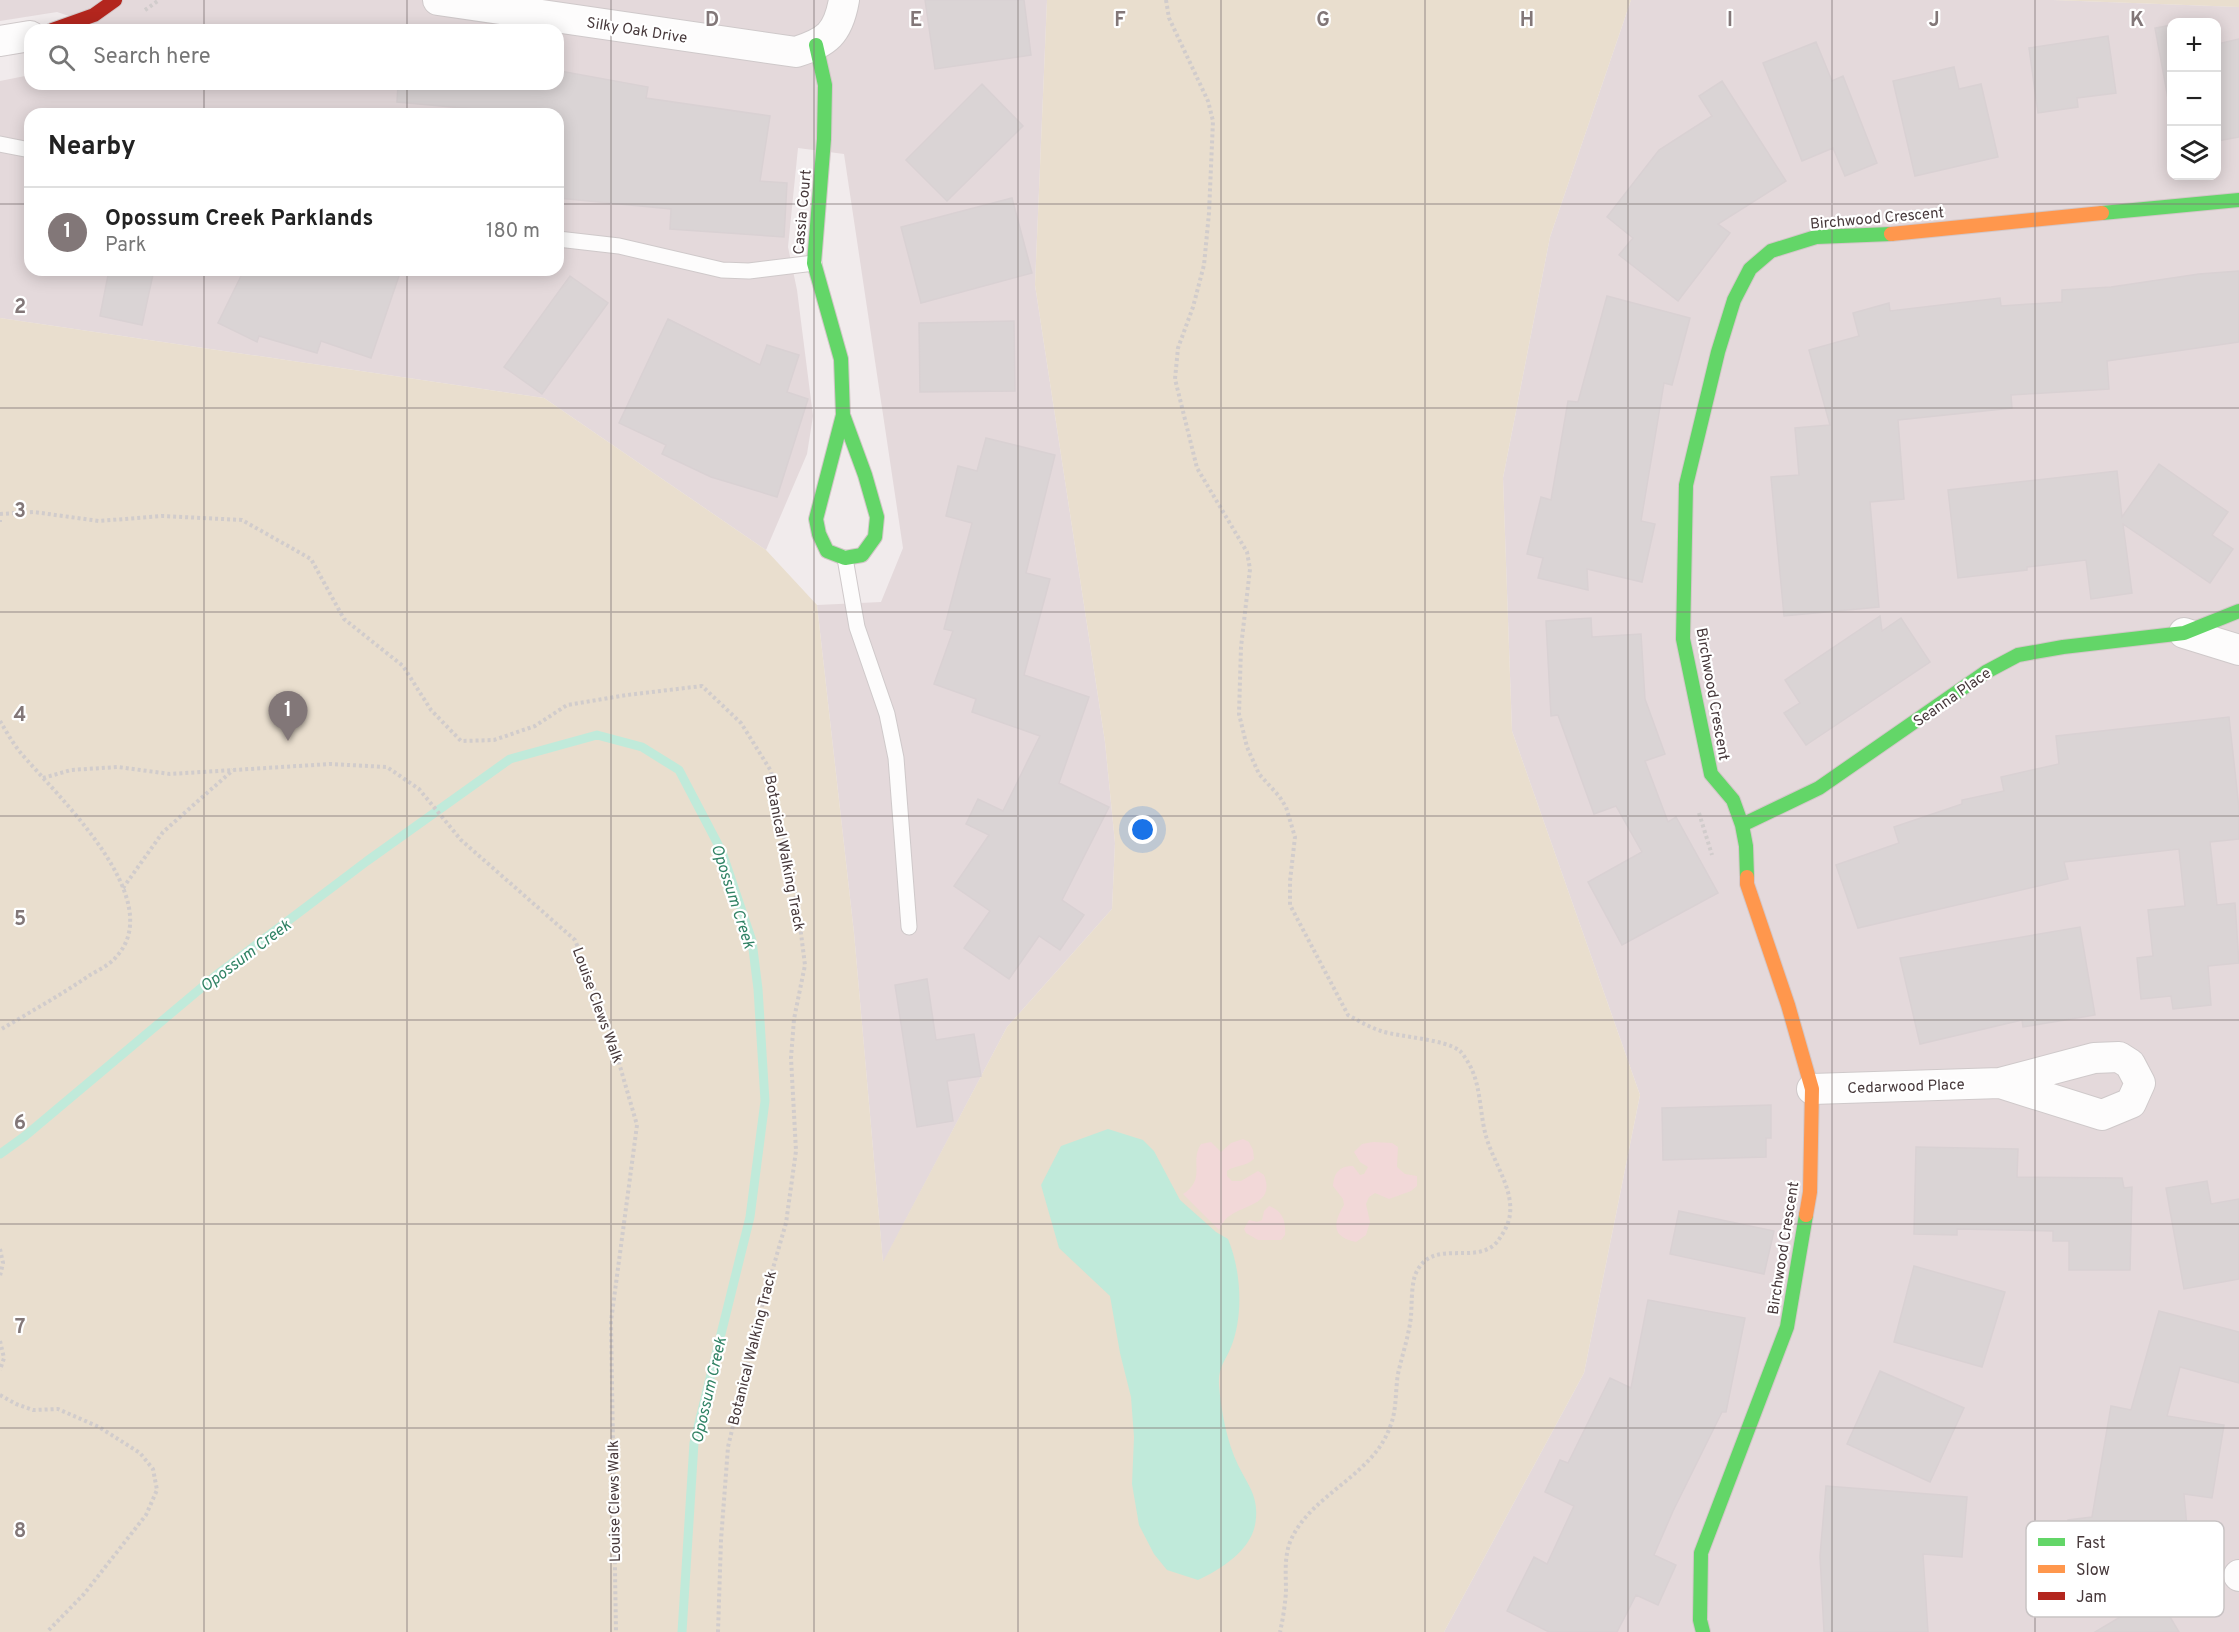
<!DOCTYPE html>
<meta charset="utf-8">
<style>
:root{--surface:#fff;--page:#f2f2f2;--text:#222;--muted:#767676;--line:#e0e0e0;--accent:#827778}
body{margin:0;font-family:Overpass,sans-serif;background:var(--page);color:var(--text)}
.controls{position:absolute;right:18px;top:18px;display:grid;overflow:hidden;border-radius:12px;box-shadow:0 3px 15px #0003}
.controls button{width:54px;height:54px;display:grid;place-items:center;padding:0;border:0;border-bottom:2px solid var(--line);background:var(--surface);color:var(--text);font:30px sans-serif}
.you{position:absolute;left:1143px;top:830px;width:21px;height:21px;margin:-15px;border:4px solid #fff;border-radius:50%;background:#1a73e8;box-shadow:0 0 0 9px #1a73e833}
.badge{display:grid;place-items:center;width:39px;height:39px;border-radius:50%;background:var(--accent);color:#fff;font-size:20px;font-weight:700}
.pin{position:absolute;translate:-50% -50px;filter:drop-shadow(0 2px 3px #0008)}
.pin::after{content:'';position:absolute;top:32px;width:21px;height:18px;background:inherit;clip-path:polygon(0 0,100% 0,50% 100%)}
.list{margin:0;padding:0;list-style:none}
h2{display:flex;justify-content:space-between;align-items:center;height:78px;margin:0;padding:0 24px;font-size:26px}
h2 small{font-size:20px;font-weight:400;color:var(--muted)}
.list li{display:grid;grid-template-columns:39px 1fr auto;gap:18px;align-items:center;box-sizing:border-box;height:90px;padding:0 24px;border-top:2px solid var(--line)}
.list b{display:block;font-size:22px;white-space:nowrap}
.list p{margin:0;font-size:20px;white-space:nowrap;color:var(--muted)}
.list em{font-size:20px;font-style:normal;color:var(--muted)}
.icon{flex:none;width:33px;height:33px;fill:none;stroke:currentColor;stroke-width:2;stroke-linecap:round;stroke-linejoin:round}
.map{position:relative;flex:none;width:2239px;height:1632px;overflow:hidden}
.search{position:absolute;background:var(--surface);box-shadow:0 3px 15px #0003;left:24px;top:24px;width:540px;height:66px;display:flex;align-items:center;gap:15px;box-sizing:border-box;padding:0 21px;border-radius:18px;color:var(--muted);font-size:22px}
.panel{position:absolute;background:var(--surface);box-shadow:0 3px 15px #0003;left:24px;top:108px;width:540px;height:168px;border-radius:18px}
.map>svg:first-child{display:block}
.residential{fill:#e4d9db;fill-rule:evenodd}
.green{fill:#e9dece}
.sand{fill:#f2d8d8}
.water{fill:#c0eada}
.lines{fill:none;stroke-linecap:round;stroke-linejoin:round}
.stream{stroke:#c0eada;stroke-width:9}
.building{fill:#dad4d5;stroke:#d9d1d3;stroke-width:1.5}
.lane-casing{stroke:#cfc9ca;stroke-width:17}
.street-casing{stroke:#cfc9ca;stroke-width:32}
.fast-casing{stroke:#d3c7c8;stroke-width:16}
.slow-casing{stroke:#d3c7c8;stroke-width:16}
.jam-casing{stroke:#d3c7c8;stroke-width:16}
.path{stroke:#d1cccc;stroke-width:4;stroke-dasharray:3 3;stroke-linecap:butt}
.lane{stroke:#fdfcfc;stroke-width:15}
.street{stroke:#fdfcfc;stroke-width:30}
.fast{stroke:#63d668;stroke-width:14}
.slow{stroke:#ff974d;stroke-width:14}
.jam{stroke:#b3261e;stroke-width:14}
.grid{fill:none;stroke:#827778;stroke-width:1.5;stroke-opacity:0.55}
.labels{text-anchor:middle;stroke-width:4.5;stroke-linejoin:round;paint-order:stroke}
.street-label{font-size:15px;fill:#46383a;stroke:#fff}
.water-label{font-size:16px;font-style:italic;fill:#308264;stroke:#fff}
.key{fill:#fff;stroke:#c8c3c4;stroke-width:1.5}
.key-label{font-size:16px;fill:#46383a}
.grid-label{font-size:20px;text-anchor:middle;font-weight:bold;fill:#827778;stroke:#fff;stroke-width:4.5;stroke-linejoin:round;paint-order:stroke}
</style>
<div class="map">
<svg width="2239" height="1632" viewBox="0 0 2239 1632">
<rect width="100%" height="100%" fill="#f1ebec"/>
<!-- residential -->
<path class="residential" d="M0,0H1047L1035,285L1105,742L1115,843L1112,909L1007,1027L883,1263L854,933L817,605L881,602L903,548L844,154L798,148L788,247L797,290L813,416L807,454L766,550L544,398L0,318V81L30,75V84H558V30H111L57,12L0,21ZM30,114H558V270H30Z
M1631,0H2053L2239,7V1632H1444L1584,1373L1640,1095L1512,731L1503,478L1550,237ZM2172,22H2216V176H2172Z"/>
<!-- green -->
<path class="green" d="M1047,0H1631L1550,237L1503,478L1512,731L1640,1095L1584,1373L1444,1632H0V318L544,398L766,550L817,605L854,933L883,1262L1007,1027L1112,909L1115,843L1105,742L1035,285Z
M2053,0H2239V7Z"/>
<!-- sand -->
<path class="sand" d="M1243,1139L1249,1142L1253,1150L1254,1159C1245,1167 1235,1165 1227,1171V1176L1232,1181H1241L1258,1171L1264,1175C1275,1203 1248,1204 1231,1215C1225,1218 1222,1224 1219,1230L1183,1194C1207,1178 1189,1163 1201,1144L1211,1142L1221,1152L1231,1143Z
M1373,1142L1392,1143L1398,1147L1397,1167L1405,1174L1417,1176V1186L1411,1191L1389,1199L1375,1193L1369,1197L1366,1204L1370,1222L1366,1235L1356,1242C1331,1237 1333,1223 1344,1205L1343,1199L1333,1186C1334,1173 1339,1166 1353,1166L1360,1175L1364,1174L1368,1167L1360,1162L1354,1152L1362,1144Z
M1269,1206C1283,1211 1286,1222 1285,1235L1281,1240H1258L1246,1233L1244,1229L1249,1220L1257,1222L1262,1220L1264,1211Z"/>
<!-- water -->
<path class="water" d="M1108,1129L1143,1140L1154,1151L1180,1200L1216,1232L1228,1239C1241,1270 1244,1315 1231,1347C1225,1362 1218,1367 1219,1385C1221,1411 1227,1442 1238,1465C1249,1487 1260,1498 1255,1525C1250,1551 1220,1570 1198,1580L1167,1570L1154,1554L1139,1525L1132,1484L1134,1437L1131,1397L1120,1353L1110,1296L1059,1248L1041,1185L1061,1146Z"/>
<g class="lines">
<!-- stream -->
<path class="stream" d="M0,1154L25,1136L219,973L367,861L510,759L597,735L642,747L679,770L722,852L752,941L758,989L765,1101L750,1217L694,1443L682,1632"/>
</g>
<!-- building -->
<path class="building" d="M925,0H1024L1031,55L935,69Z
M2172,25V120L2155,28Z
M2108,36L2116,93L2077,98L2078,107L2038,113L2029,48Z
M2239,39V137L2217,141V44Z
M1816,42L1832,81L1843,76L1877,163L1845,176L1833,148L1802,161L1763,63Z
M1954,67L1959,89L1981,84L1998,157L1915,176L1893,81Z
M560,71L648,87L646,98L770,116L760,181L787,183L784,237L670,229L671,209L558,198V173L563,127L558,126V114H528L397,102L398,84H558Z
M1722,81L1786,181L1718,224L1730,233L1678,301L1619,255L1633,238L1607,217L1659,150L1712,116L1699,96Z
M982,84L1023,126L947,201L906,160Z
M1012,198L1032,273L921,303L901,227Z
M109,270H154L142,325L100,316Z
M244,270H401L371,358L321,341L317,353L259,336L257,342L218,323Z
M2239,271V342L2107,361L2109,389L2011,395L2012,408L1898,420L1904,499L1870,502L1879,607L1784,616L1771,477L1799,475L1795,428L1830,425L1809,350L1859,336L1853,313L1889,303L1890,311L2000,298L2001,306L2062,302V290L2111,287L2199,274Z
M570,276L608,303L542,394L504,367Z
M1607,296L1690,318L1672,385L1664,383L1641,521L1655,524L1642,582L1587,569L1588,590L1538,578L1543,558L1527,554L1541,497L1551,500L1568,401L1578,402Z
M668,319L760,365L767,345L799,355L787,392L808,399L777,497L711,477L662,454L666,445L619,423Z
M1014,321L1015,391L920,392L919,323Z
M986,438L1055,455L1026,573L1050,579L1024,675L1089,697L1059,783L1109,807L1062,900L1084,915L1060,950L1039,936L1009,979L964,948L990,911L954,886L989,835L966,824L978,799L1003,811L1040,736L972,712L976,699L934,684L953,631L944,629L972,523L946,516L958,466L977,471Z
M2159,464L2228,512L2212,535L2233,549L2210,583L2123,524L2132,593L2091,599L2086,560L2027,567V570L1958,578L1948,490L2117,471L2122,517Z
M1880,616L1882,631L1901,618L1930,662L1806,745L1784,713L1800,703L1785,680Z
M1591,618L1592,637L1641,634L1645,699L1665,754L1645,761L1668,822L1676,817L1718,893L1622,945L1588,882L1642,852L1616,806L1594,814L1558,715L1551,716L1546,621Z
M2229,717L2239,808V839L2210,842L2217,905L2235,903L2239,963L2208,966L2211,1005L2173,1009L2171,996L2141,999L2137,958L2153,956L2148,910L2185,906L2179,849L2064,862L2068,879L1858,928L1836,865L1899,843L1894,827L1962,804V800L2004,791L2001,777L2059,764L2056,736Z
M2080,927L2095,1015L2023,1027L2022,1020L1920,1044L1900,958Z
M927,979L936,1040L974,1034L981,1076L947,1081L953,1121L917,1127L895,985Z
M1771,1105V1138H1766V1157L1663,1160L1662,1108Z
M1916,1147L2018,1149L2017,1177L2122,1178L2124,1188L2132,1187L2130,1270H2069V1241H2053V1231L1957,1229V1235L1914,1234Z
M2207,1181L2211,1204L2239,1199V1279L2184,1289L2166,1188Z
M1679,1211L1774,1231L1764,1274L1670,1254Z
M1914,1266L2005,1292L1982,1367L1894,1342Z
M1648,1300L1745,1318L1726,1412H1722L1673,1511L1654,1555L1676,1565L1658,1605L1636,1595L1617,1632H1549L1507,1611L1534,1557L1547,1564L1574,1506L1545,1492L1560,1460L1568,1463L1610,1378L1631,1388Z
M2159,1311L2239,1332V1383L2180,1367L2167,1416L2224,1425L2212,1498L2184,1494L2189,1549L2153,1552L2156,1583L2074,1591L2068,1520L2092,1517L2111,1406L2131,1410Z
M1880,1371L1964,1408L1930,1482L1847,1444Z
M1826,1486L1967,1497L1962,1557L1923,1554L1928,1632H1824L1820,1556Z
M2157,1595L2179,1632H2095Z"/>
<g class="lines">
<defs>
<path id="lane" d="M0,144L30,150
M558,239L619,246L722,270L749,271L814,263
M845,558L857,627L887,714L896,758L909,927"/>
<path id="street" d="M438,0L796,52C827,42 838,34 844,0
M0,41L30,36
M2184,633L2239,650
M1812,1089L2000,1083L2094,1058L2119,1057L2130,1064L2140,1083L2131,1103L2102,1115L2000,1083
M2239,1575V1576"/>
<path id="fast" d="M816,45L825,85L824,139L814,263L841,359L843,415L865,475L877,517L875,537L862,555L845,558L827,551L819,534L816,519L843,415
M2102,213L2239,200
M1742,825L1819,788L1986,672L2018,655L2063,647L2184,633L2239,611
M1747,877L1746,846L1742,825L1733,800L1711,774L1683,639L1686,485L1718,352L1734,300L1750,269L1771,251L1816,237L1891,234
M1703,1632L1700,1620L1701,1553L1787,1327L1806,1215"/>
<path id="slow" d="M1891,234L2102,213
M1747,877V884L1788,1005L1812,1089L1810,1192L1806,1215"/>
<path id="jam" d="M52,30L94,15L115,0"/>
</defs>
<!-- lane casing -->
<use href="#lane" class="lane-casing"/>
<!-- street casing -->
<use href="#street" class="street-casing"/>
<!-- fast casing -->
<use href="#fast" class="fast-casing"/>
<!-- slow casing -->
<use href="#slow" class="slow-casing"/>
<!-- jam casing -->
<use href="#jam" class="jam-casing"/>
<!-- path -->
<path class="path" d="M1166,0L1169,18L1208,101L1213,121L1209,213L1204,265L1193,307L1178,348L1175,379L1197,468L1247,552L1250,569L1241,647L1239,714L1247,747L1259,774L1279,796L1286,807L1295,837L1290,881V905L1348,1015C1359,1021 1369,1027 1381,1031C1399,1037 1445,1039 1460,1051C1464,1055 1470,1065 1472,1070C1481,1090 1480,1115 1486,1136C1493,1162 1513,1187 1510,1214C1509,1224 1503,1234 1497,1242C1476,1266 1434,1238 1417,1271C1411,1281 1412,1304 1411,1316C1409,1336 1402,1355 1398,1374C1395,1392 1397,1410 1390,1427C1372,1477 1310,1494 1290,1542C1284,1558 1286,1575 1286,1592C1285,1605 1283,1619 1280,1632
M145,10L159,0
M0,514L34,512L99,521L162,516L242,520L311,559L344,619L403,666L431,710L461,741L494,740L535,726L567,705L627,695L702,686L741,723L771,771L797,902L805,965L794,1019L791,1058L796,1151L786,1223L758,1320L728,1447L721,1540L718,1632
M0,520V522
M0,721C6,731 12,742 20,752C55,794 170,899 116,957C110,965 98,970 90,975C61,995 30,1012 0,1030
M43,778L71,770L118,767L170,774L330,764L387,767L419,789L461,840L575,940L606,1018L637,1125L611,1321L616,1632
M1699,813L1712,855
M123,888L163,832L233,770
M0,1249L3,1263L0,1276
M0,1341L4,1358L0,1370
M0,1395L16,1404L33,1410L58,1409L99,1427L140,1453L153,1469L157,1490L146,1515L84,1594L47,1632"/>
<!-- lane -->
<use href="#lane" class="lane"/>
<!-- street -->
<use href="#street" class="street"/>
<!-- fast -->
<use href="#fast" class="fast"/>
<!-- slow -->
<use href="#slow" class="slow"/>
<!-- jam -->
<use href="#jam" class="jam"/>
</g>
<!-- grid -->
<path class="grid" d="M204,0V30M407,0V30M611,0V1632M814,0V1632M1018,0V1632M1221,0V1632M1425,0V1632M1628,0V1632M1832,0V1632M2035,0V1632M204,84V114M407,84V114M0,204H30M558,204H2239M204,270V1632M407,270V1632M0,408H2239M0,612H2239M0,816H2239M0,1020H2239M0,1224H2239M0,1428H2239"/>
<g class="labels">
<!-- street labels -->
<g class="street-label">
<text transform="translate(637 30) rotate(9)" y="5">Silky Oak Drive</text>
<text transform="translate(802 212) rotate(-85)" y="5">Cassia Court</text>
<text transform="translate(1877 218) rotate(-5)" y="5">Birchwood Crescent</text>
<text transform="translate(1713 694) rotate(80)" y="5">Birchwood Crescent</text>
<text transform="translate(1952 697) rotate(-35)" y="5">Seanna Place</text>
<text transform="translate(785 853) rotate(79)" y="5">Botanical Walking Track</text>
<text transform="translate(598 1005) rotate(70)" y="5">Louise Clews Walk</text>
<text transform="translate(1906 1086) rotate(-2)" y="5">Cedarwood Place</text>
<text transform="translate(1783 1248) rotate(-81)" y="5">Birchwood Crescent</text>
<text transform="translate(752 1348) rotate(-76)" y="5">Botanical Walking Track</text>
<text transform="translate(614 1501) rotate(-91)" y="5">Louise Clews Walk</text>
</g>
<!-- water labels -->
<g class="water-label">
<text transform="translate(734 896) rotate(72)" y="6">Opossum Creek</text>
<text transform="translate(245 955) rotate(-37)" y="6">Opossum Creek</text>
<text transform="translate(708 1390) rotate(-77)" y="6">Opossum Creek</text>
</g>
</g>
<!-- legend -->
<rect x="2026" y="1521" width="198" height="96" rx="9" class="key"/>
<rect x="2038" y="1538" width="27" height="8" fill="#63d668"/>
<rect x="2038" y="1565" width="27" height="8" fill="#ff974d"/>
<rect x="2038" y="1592" width="27" height="8" fill="#b3261e"/>
<g class="key-label">
<text x="2076" y="1548">Fast</text>
<text x="2076" y="1575">Slow</text>
<text x="2076" y="1602">Jam</text>
</g>
<g class="grid-label">
<text x="712" y="26">D</text>
<text x="916" y="26">E</text>
<text x="1120" y="26">F</text>
<text x="1323" y="26">G</text>
<text x="1527" y="26">H</text>
<text x="1730" y="26">I</text>
<text x="1934" y="26">J</text>
<text x="2137" y="26">K</text>
<text x="20" y="313">2</text>
<text x="20" y="517">3</text>
<text x="20" y="721">4</text>
<text x="20" y="925">5</text>
<text x="20" y="1129">6</text>
<text x="20" y="1333">7</text>
<text x="20" y="1537">8</text>
</g>
</svg>
<div class="controls">
<button>+</button>
<button>−</button>
<button><svg class="icon" aria-label="layers" viewBox="0 0 24 24"><path d="M12 4l9 5-9 5-9-5zM3 14l9 5 9-5"/></svg></button>
</div>
<div class="you"></div>
<div class="pin badge" style="left:288px;top:741px">1</div>
<div class="search"><svg class="icon" aria-label="search" viewBox="0 0 24 24"><circle cx="10" cy="10" r="6"/><path d="M15 15l6 6"/></svg>Search here</div>
<section class="panel">
<h2>Nearby<small></small></h2>
<ul class="list">
<li><span class="badge">1</span><div><b>Opossum Creek Parklands</b><p>Park</p></div><em>180 m</em></li>
</ul>
</section>
</div>
